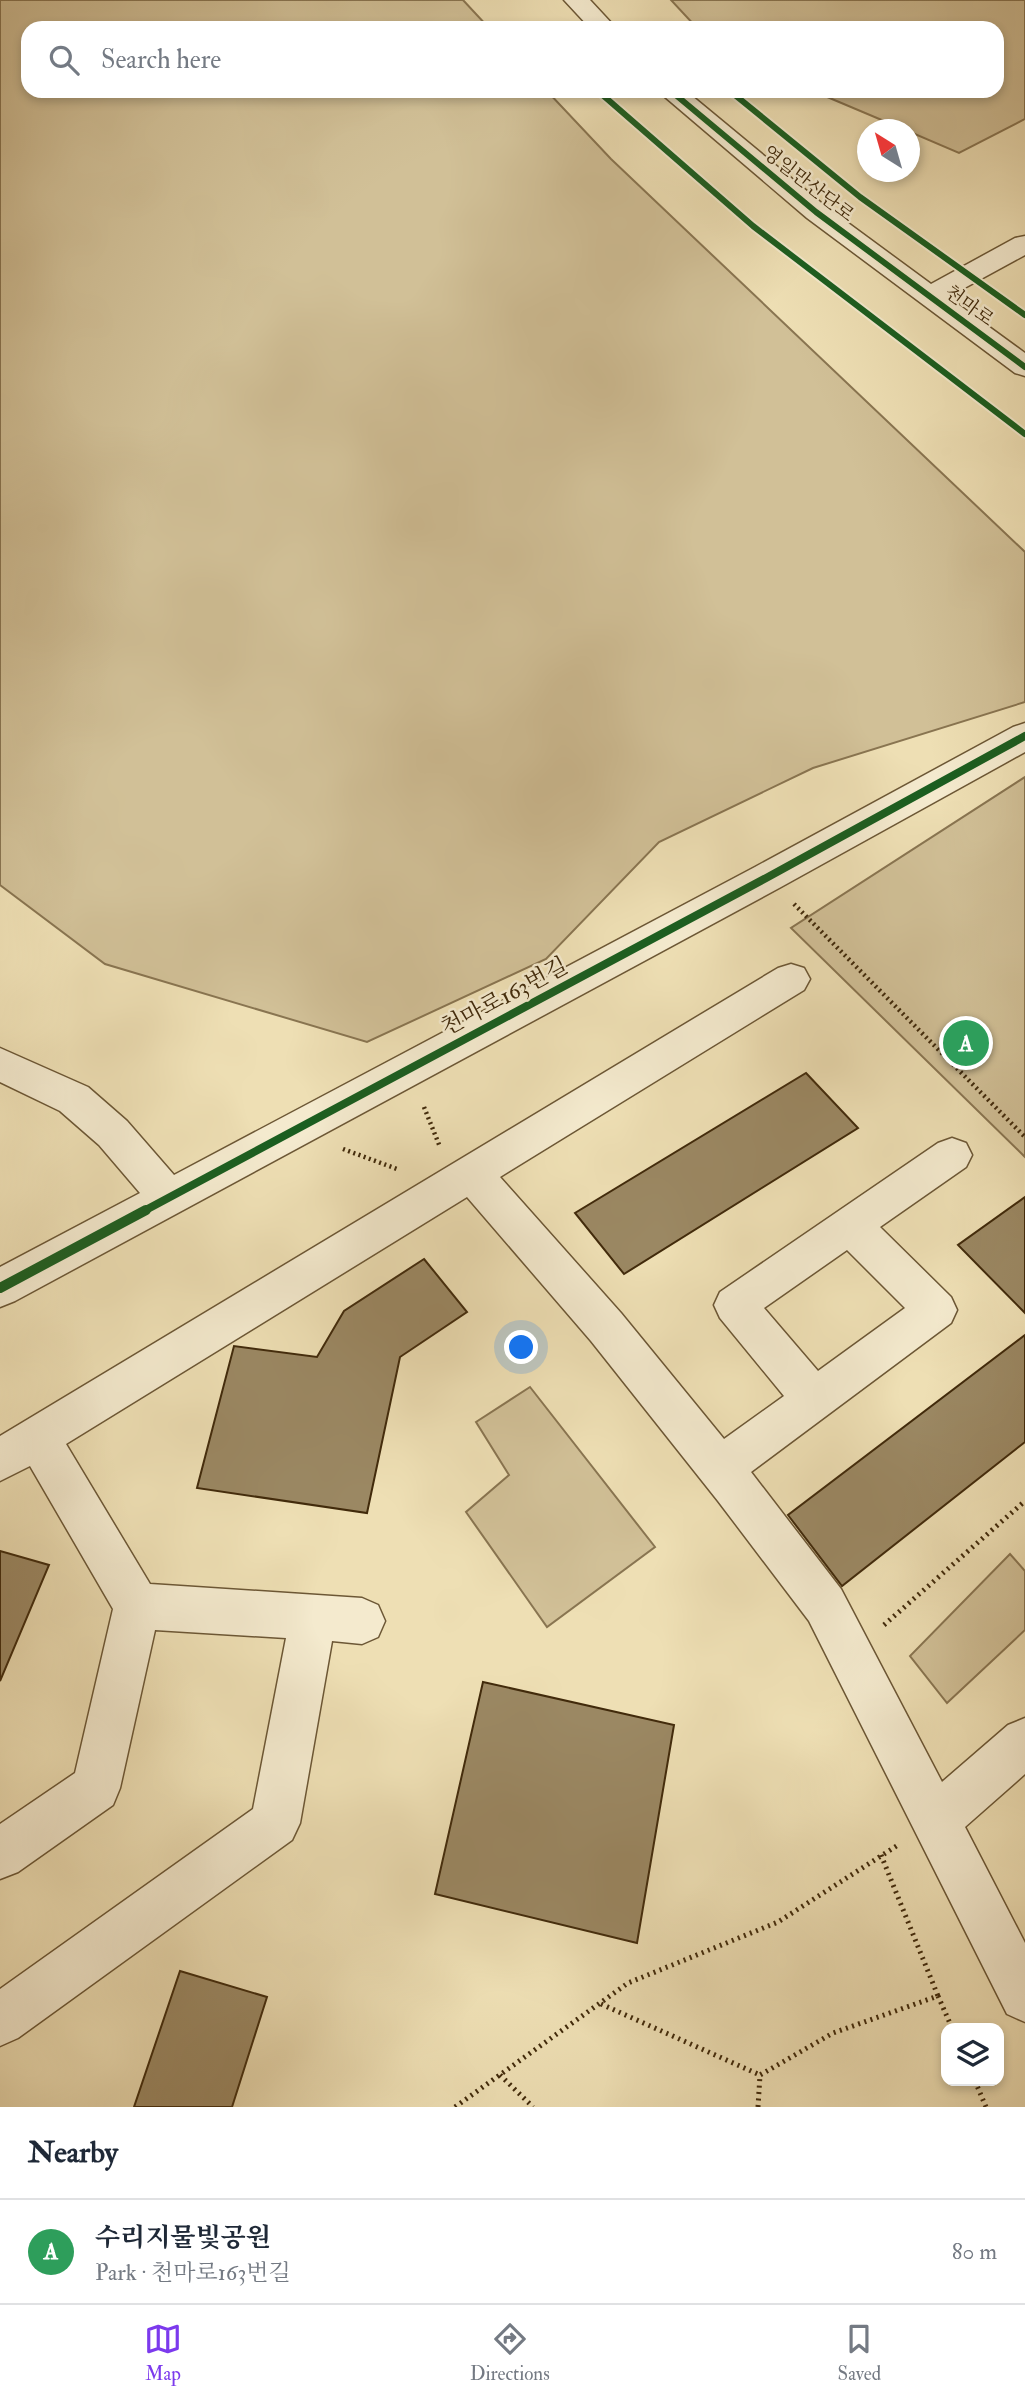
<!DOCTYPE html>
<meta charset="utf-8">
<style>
:root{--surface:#fff;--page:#f2f2f3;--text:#1f2937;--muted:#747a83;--line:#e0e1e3;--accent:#7c3aed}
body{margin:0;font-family:"IM FELL Double Pica","Noto Serif KR",serif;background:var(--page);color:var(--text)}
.controls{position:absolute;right:21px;bottom:21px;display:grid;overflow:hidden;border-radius:14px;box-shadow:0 4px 10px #0003}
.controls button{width:63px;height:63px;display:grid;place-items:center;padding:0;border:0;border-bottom:2px solid var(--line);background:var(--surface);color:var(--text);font:35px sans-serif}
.compass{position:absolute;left:857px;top:119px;width:63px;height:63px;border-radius:50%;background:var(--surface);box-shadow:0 4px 10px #0003;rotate:323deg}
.you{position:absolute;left:522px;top:1348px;width:24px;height:24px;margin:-18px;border:5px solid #fff;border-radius:50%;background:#1a73e8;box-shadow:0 0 0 10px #1a73e833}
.badge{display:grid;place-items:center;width:46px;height:46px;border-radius:50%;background:var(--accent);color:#fff;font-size:23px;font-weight:700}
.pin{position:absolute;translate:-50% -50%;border:4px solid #fff;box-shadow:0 2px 7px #0006}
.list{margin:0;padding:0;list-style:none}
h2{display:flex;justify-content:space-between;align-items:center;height:91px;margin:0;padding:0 28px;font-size:30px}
h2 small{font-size:23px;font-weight:400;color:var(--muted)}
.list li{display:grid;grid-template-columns:46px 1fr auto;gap:21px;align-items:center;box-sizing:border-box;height:105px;padding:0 28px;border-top:2px solid var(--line)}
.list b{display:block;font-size:26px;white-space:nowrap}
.list p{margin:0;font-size:23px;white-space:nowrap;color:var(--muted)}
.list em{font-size:23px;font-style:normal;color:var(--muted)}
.icon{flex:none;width:38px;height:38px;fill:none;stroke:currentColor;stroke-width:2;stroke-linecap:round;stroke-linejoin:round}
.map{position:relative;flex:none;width:1025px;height:2107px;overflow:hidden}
.search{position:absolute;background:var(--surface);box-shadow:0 4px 10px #0003;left:21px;right:21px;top:21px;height:77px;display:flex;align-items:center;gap:18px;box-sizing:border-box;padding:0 24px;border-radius:21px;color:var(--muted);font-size:26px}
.sheet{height:196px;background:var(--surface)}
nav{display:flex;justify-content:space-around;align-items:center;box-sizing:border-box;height:98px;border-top:2px solid var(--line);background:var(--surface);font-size:19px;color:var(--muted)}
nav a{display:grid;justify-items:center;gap:4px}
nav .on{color:var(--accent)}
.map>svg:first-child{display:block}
.green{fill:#d1c097;stroke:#897551;stroke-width:2}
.building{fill:#9b8863;stroke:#412a0b;stroke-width:2}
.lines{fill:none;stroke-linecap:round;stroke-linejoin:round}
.minor-casing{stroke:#6c5735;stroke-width:3}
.path-far1{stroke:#412a0b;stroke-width:4.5;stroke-dasharray:2 3.5;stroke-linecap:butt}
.path{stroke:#412a0b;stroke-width:5;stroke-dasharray:2 4.5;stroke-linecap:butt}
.minor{fill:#f4eace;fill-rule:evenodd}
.cycleway-far2-casing{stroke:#f4eace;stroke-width:10}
.cycleway-far1-casing{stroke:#f4eace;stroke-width:12}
.cycleway-casing{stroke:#f4eace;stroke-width:15}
.cycleway-far2{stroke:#1b5e20;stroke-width:6}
.cycleway-far1{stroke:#1b5e20;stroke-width:8}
.cycleway{stroke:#1b5e20;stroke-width:10}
.labels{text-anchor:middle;stroke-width:5;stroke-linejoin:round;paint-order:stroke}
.far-street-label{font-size:19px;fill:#412a0b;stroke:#f4eace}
.street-label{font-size:23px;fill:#412a0b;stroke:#f4eace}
</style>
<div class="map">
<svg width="1025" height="2107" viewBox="0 0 1025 2107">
<rect width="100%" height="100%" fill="#eedfb4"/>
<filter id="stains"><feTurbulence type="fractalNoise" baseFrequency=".00286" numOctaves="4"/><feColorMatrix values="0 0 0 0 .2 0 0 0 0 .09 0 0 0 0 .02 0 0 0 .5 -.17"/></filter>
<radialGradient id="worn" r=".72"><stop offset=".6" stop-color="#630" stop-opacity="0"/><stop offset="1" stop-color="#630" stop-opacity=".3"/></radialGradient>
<!-- green -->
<path class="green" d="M0,0H463L489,28H28V91H547L611,159L1025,552V702L813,768L659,842L546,959L367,1042L105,964L0,885Z
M671,0H1025V119L959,153L910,132L909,130L903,129L813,91H997V28H697Z
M1025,777V1157L791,928Z
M530,1387L655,1547L547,1627L466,1512L509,1475L476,1422Z
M1010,1554L1025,1571V1630L947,1703L910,1656Z"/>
<!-- building -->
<path class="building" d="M806,1073L858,1128L624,1274L575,1213Z
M1025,1197V1313L958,1245Z
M424,1259L467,1312L400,1357L367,1513L197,1488L234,1346L317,1357L344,1311Z
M1025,1335V1442L842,1586L788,1515Z
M0,1551L49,1565L0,1681Z
M483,1682L674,1725L637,1943L435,1894Z
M180,1971L267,1997L232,2107H134Z"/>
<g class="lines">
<defs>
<path id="minor" d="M564,0H590L616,28H590Z
M658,91H686L825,206L931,284L1015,238L1025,236V255L948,297L1025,353V376L1015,373L807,218Z
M1025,723V752L781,887L15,1301L0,1307V1267L140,1193L99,1145L60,1111L0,1082V1048L88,1087L127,1121L174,1175L755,867L1013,727Z
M791,964L804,968L810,979L804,990L500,1177L621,1313L724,1439L784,1396L720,1318L714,1305L720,1292L938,1143L952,1138L966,1143L972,1155L966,1167L880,1227L951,1297L957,1310L951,1323L751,1472L841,1589L942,1782L1008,1725L1025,1718V1774L965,1827L1025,1943V2022L1007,2014L809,1621L718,1501L591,1341L467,1197L66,1444L150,1584L362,1598L378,1605L385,1621L378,1637L362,1644L332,1641L300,1823L292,1840L18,2038L0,2046V1989L253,1809L286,1638L155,1630L120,1788L113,1805L18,1872L0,1879V1824L75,1773L113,1609L30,1466L0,1481V1436L778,968ZM847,1250L905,1308L818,1371L764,1308Z"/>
</defs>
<!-- minor casing -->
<use href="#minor" class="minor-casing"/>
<!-- path-far1 -->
<path class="path-far1" d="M794,904L1025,1137
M424,1107L440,1147
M343,1149L397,1169"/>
<!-- path -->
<path class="path" d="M884,1625L1025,1501
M881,1855L938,1996
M601,2004L760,2075
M500,2075L533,2107
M975,2081L986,2107
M455,2107L628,1983L778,1922L898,1845
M758,2107L760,2075L833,2033L938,1996L952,2028"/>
<!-- minor -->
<use href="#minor" class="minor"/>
<defs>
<path id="cycleway-far2" d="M598,91L753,226L1025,434
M671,91L816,212L1025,367
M730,91L860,197L1025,315"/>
<path id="cycleway-far1" d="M142,1212L768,877L1025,736"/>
<path id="cycleway" d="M0,1288L146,1210"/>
</defs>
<!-- cycleway-far2 casing -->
<use href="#cycleway-far2" class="cycleway-far2-casing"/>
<!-- cycleway-far1 casing -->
<use href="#cycleway-far1" class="cycleway-far1-casing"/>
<!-- cycleway casing -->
<use href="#cycleway" class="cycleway-casing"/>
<!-- cycleway-far2 -->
<use href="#cycleway-far2" class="cycleway-far2"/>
<!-- cycleway-far1 -->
<use href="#cycleway-far1" class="cycleway-far1"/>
<!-- cycleway -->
<use href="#cycleway" class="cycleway"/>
</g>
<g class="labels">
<!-- far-street labels -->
<g class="far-street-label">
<text transform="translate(809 183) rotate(38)" y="7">영일만산단로</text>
<text transform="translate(970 305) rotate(36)" y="7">천마로</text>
</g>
<!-- street labels -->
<g class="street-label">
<text transform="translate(504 996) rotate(-28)" y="8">천마로163번길</text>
</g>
</g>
<rect width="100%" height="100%" filter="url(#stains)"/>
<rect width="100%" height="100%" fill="url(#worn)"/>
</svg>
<div class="controls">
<button><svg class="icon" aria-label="layers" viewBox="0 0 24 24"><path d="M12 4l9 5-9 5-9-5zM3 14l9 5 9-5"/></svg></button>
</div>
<svg class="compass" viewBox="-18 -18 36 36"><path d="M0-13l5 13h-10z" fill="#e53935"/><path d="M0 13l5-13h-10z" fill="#747a83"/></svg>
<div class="you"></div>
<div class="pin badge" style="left:966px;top:1043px;background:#2e9e5b">A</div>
<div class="search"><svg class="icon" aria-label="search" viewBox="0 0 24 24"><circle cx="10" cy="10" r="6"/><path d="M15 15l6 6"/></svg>Search here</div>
</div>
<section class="sheet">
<h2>Nearby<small></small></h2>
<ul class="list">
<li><span class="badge" style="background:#2e9e5b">A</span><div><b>수리지물빛공원</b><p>Park · 천마로163번길</p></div><em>80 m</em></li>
</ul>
</section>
<nav>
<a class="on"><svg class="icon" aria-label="map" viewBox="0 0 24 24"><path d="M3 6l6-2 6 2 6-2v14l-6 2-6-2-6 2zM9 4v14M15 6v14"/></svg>Map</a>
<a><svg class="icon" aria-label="directions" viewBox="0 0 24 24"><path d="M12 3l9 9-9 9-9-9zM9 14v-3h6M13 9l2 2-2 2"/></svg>Directions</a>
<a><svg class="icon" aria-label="saved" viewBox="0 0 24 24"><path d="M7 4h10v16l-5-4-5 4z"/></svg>Saved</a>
</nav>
